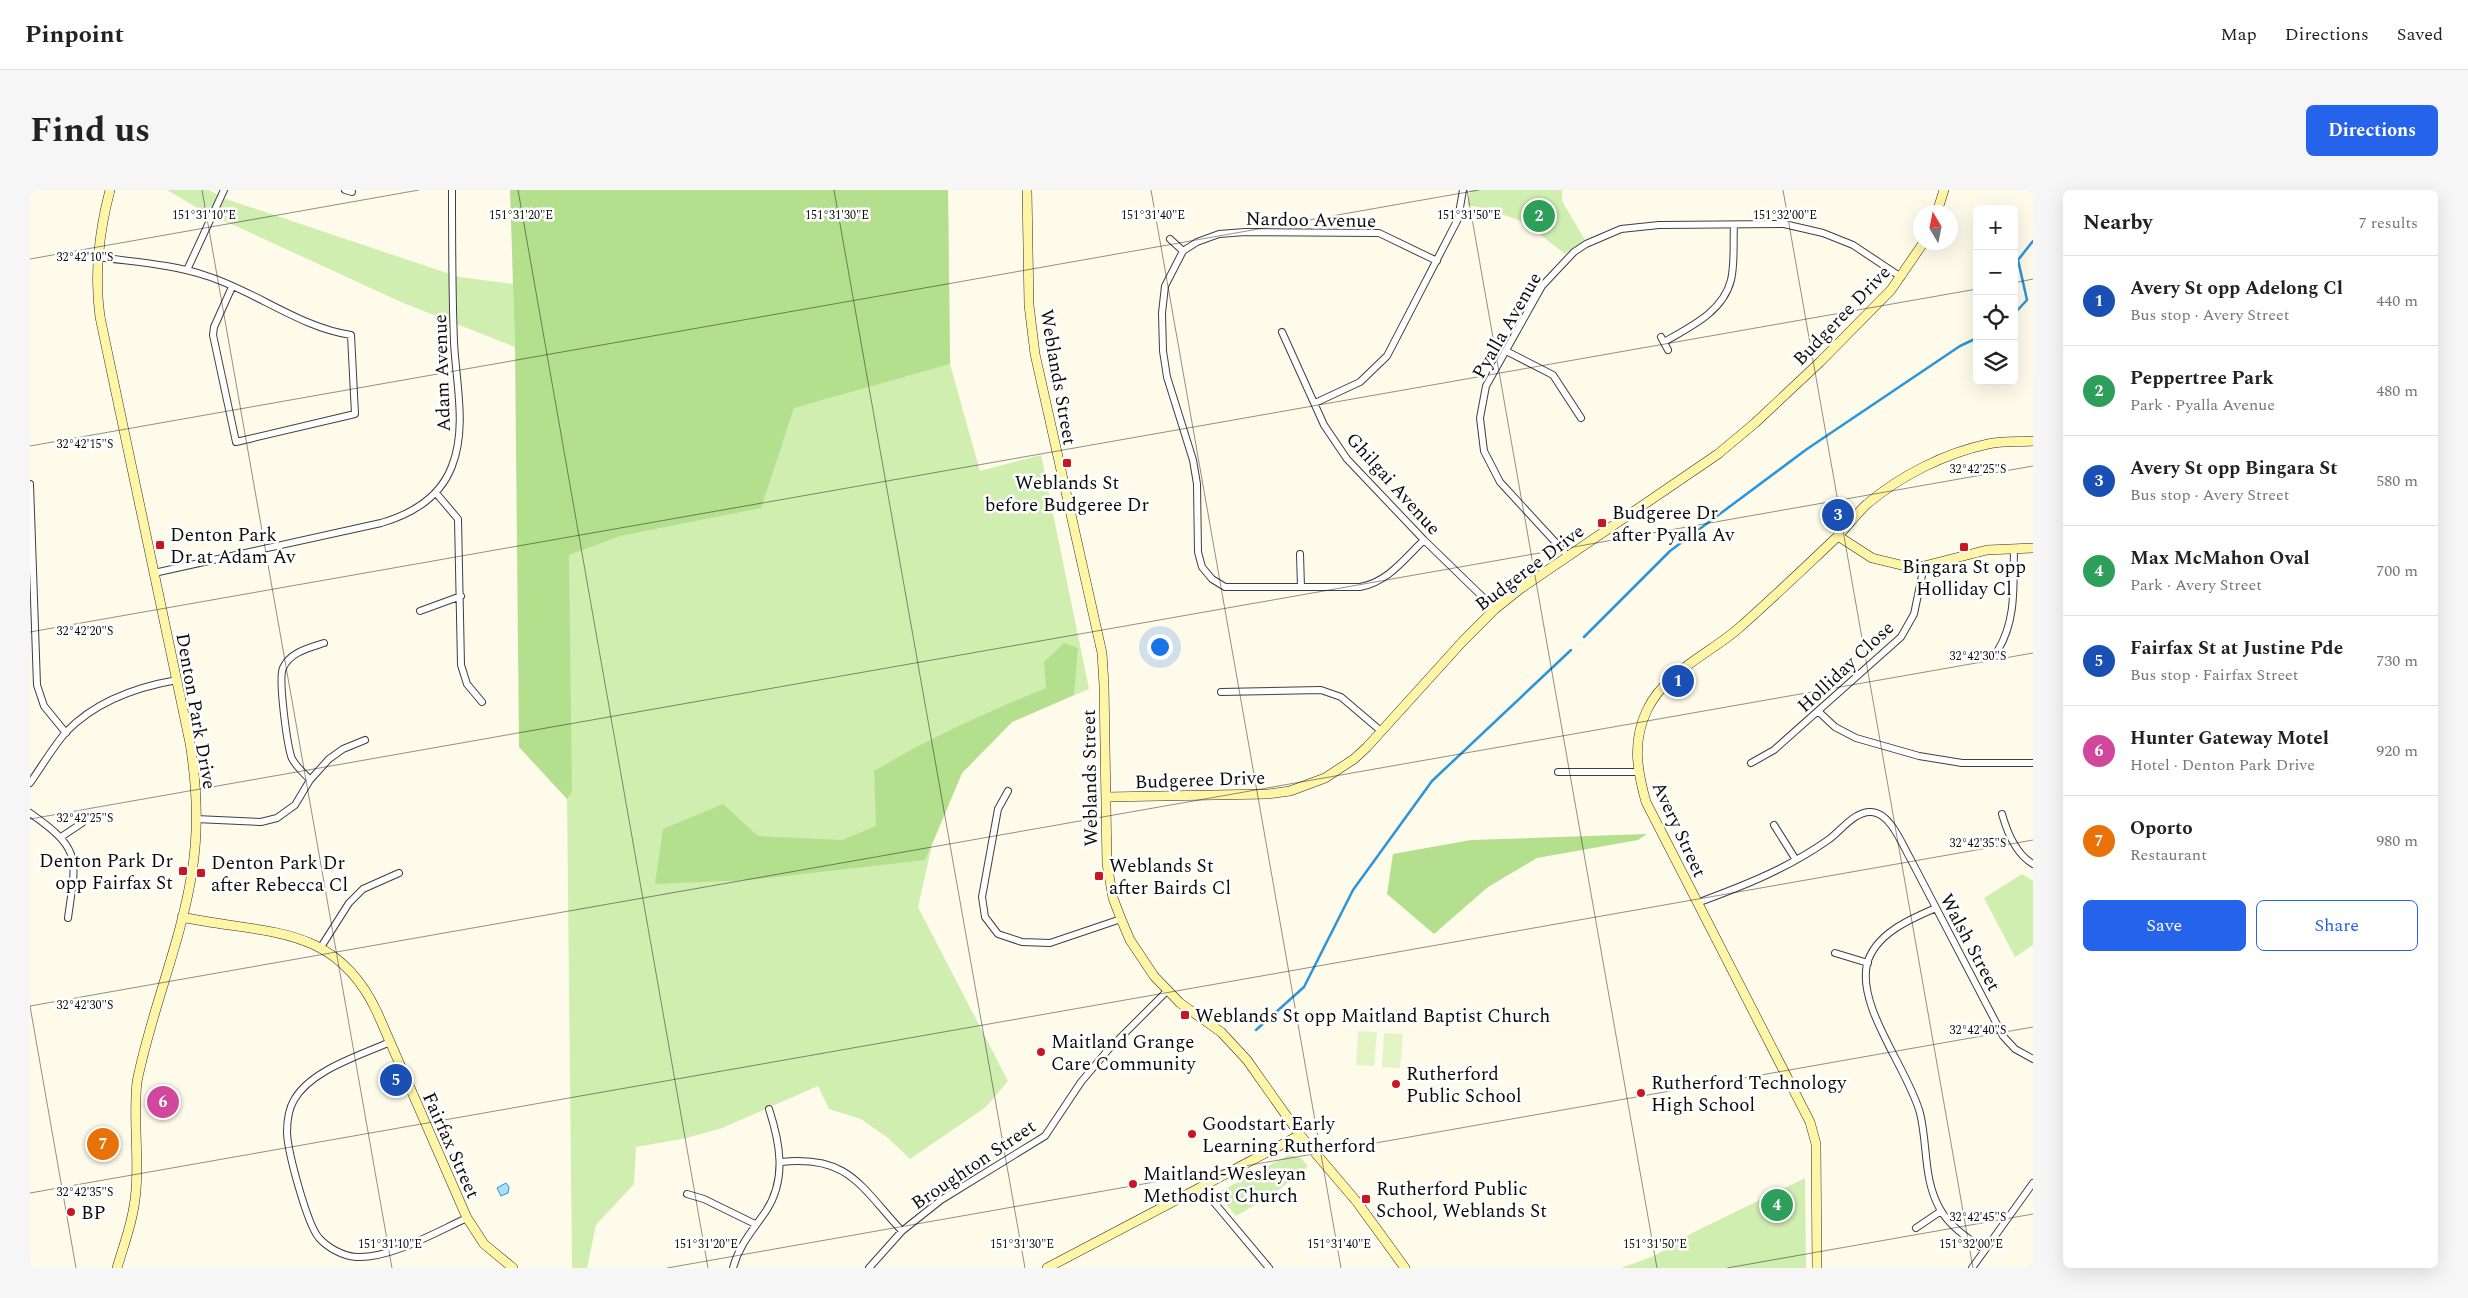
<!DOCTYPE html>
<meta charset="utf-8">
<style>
:root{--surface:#fff;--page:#f6f6f6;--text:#222;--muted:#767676;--line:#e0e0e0;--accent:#2563eb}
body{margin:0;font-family:Spectral,serif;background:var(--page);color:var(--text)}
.controls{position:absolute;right:15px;top:15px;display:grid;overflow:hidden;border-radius:8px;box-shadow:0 5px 20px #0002}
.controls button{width:45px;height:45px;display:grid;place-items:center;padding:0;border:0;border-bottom:1px solid var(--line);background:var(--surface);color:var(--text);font:25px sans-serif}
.compass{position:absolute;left:1883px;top:15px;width:45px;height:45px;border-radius:50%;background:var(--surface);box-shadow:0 5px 20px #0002;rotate:350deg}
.you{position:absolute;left:1129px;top:456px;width:18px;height:18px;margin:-12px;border:4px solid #fff;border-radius:50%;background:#1a73e8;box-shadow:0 0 0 8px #1a73e833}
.badge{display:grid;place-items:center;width:32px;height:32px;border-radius:50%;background:var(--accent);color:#fff;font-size:16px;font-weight:700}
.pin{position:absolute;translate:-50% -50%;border:2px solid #fff;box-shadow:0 1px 5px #0006}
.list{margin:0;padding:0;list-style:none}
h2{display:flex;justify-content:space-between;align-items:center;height:65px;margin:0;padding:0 20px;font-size:21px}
h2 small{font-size:16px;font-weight:400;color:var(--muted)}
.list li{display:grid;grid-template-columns:32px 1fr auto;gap:15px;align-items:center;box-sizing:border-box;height:90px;padding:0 20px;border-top:1px solid var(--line)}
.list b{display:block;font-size:19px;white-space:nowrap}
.list p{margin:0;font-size:16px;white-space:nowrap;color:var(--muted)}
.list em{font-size:16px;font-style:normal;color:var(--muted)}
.actions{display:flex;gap:10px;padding:15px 20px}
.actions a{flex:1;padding:11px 0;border:1px solid var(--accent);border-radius:8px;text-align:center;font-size:18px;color:var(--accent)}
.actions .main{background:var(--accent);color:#fff}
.icon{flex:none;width:28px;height:28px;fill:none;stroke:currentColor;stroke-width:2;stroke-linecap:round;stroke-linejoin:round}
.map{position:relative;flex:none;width:2003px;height:1078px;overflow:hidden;border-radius:8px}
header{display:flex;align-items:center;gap:30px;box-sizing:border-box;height:70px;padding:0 25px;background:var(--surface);border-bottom:1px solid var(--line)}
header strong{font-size:24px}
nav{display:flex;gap:28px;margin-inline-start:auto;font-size:18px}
.intro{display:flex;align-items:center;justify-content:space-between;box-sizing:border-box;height:120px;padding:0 30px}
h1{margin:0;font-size:35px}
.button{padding:12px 22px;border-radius:8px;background:var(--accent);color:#fff;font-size:18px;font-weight:700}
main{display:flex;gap:30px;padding:0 30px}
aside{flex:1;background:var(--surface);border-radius:8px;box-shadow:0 5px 20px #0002}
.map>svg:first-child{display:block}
.green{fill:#d1eeb1}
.forest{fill:#b4e08e}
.pitch{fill:#e3f4c4}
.water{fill:#aadefc;stroke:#2995db}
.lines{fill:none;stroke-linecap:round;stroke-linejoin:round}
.stream{stroke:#2995db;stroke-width:2.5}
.street-casing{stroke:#3f3f3f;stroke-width:8}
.secondary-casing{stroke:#2e2e2e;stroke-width:10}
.street{stroke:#fff;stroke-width:6}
.secondary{stroke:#fff5a6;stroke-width:9}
.ticks{fill:none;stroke:#0c0c0c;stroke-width:1;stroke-opacity:0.45}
.poi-dot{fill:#ca1620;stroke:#fff;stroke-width:2}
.labels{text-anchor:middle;stroke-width:5;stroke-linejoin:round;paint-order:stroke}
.street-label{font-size:19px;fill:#0c0c0c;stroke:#fff}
.poi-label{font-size:19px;fill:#0c0c0c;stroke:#fff;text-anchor:start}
.ticks-label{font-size:12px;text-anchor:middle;fill:#0c0c0c;stroke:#fff;stroke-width:5;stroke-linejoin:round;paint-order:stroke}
</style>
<header>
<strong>Pinpoint</strong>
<nav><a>Map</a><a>Directions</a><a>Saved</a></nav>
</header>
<div class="intro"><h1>Find us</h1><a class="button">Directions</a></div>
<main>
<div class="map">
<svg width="2003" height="1078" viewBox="0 0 2003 1078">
<rect width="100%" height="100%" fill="#fffbeb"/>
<!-- green -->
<path class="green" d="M137,0H179L196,9L429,87L483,94L485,157L371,112L171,20Z
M536,0H918L920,174L950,281L1011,265L1059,499L982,532L932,583L902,655L888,717L978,891L956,917L880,969L858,948L831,929L799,919L788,896L692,938L657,948L606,957L604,994L566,1035L557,1078H542L537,609Z
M1440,0H1532V11L1555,50L1535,64L1494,32L1460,20L1437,15Z
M1992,684L2003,691V755L1985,767L1954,708Z
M1259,965L1271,968L1278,976L1244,1004L1206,1026L1190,1007L1191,1001Z
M1775,988L1776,1078H1591L1624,1066L1664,1042Z"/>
<!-- forest -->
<path class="forest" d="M480,0H918L920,174L764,218L731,318L590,346L539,365L542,602L537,609L489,557L485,157Z
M1034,453L1048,458L1044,505L982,532L932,583L895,670L720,690L625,694L633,639L693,614L728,646L812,650L846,636L844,581C900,548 957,522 1016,498L1014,472Z
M1617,644L1608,650L1507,668L1458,697L1404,744L1357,704L1363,664L1441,650Z"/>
<!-- pitch -->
<path class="pitch" d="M1328,841L1347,842L1344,876L1326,875Z
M1354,843L1373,844L1370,878L1352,877Z"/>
<!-- water -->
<path class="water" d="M476,993L479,997L478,1003L471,1006L467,998Z"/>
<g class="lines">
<!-- stream -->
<path class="stream" d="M1984,124L1997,110L1988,70L2003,51
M1554,447L1640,361L1777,259L1930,156L1947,148
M1226,840L1274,797L1323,700L1402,591L1541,460"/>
<defs>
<path id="street" d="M315,0L322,2
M1140,49L1153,61
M68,67C103,72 142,74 177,86C225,101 271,138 321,145L325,224L206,252L183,145L184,137L202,97
M157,80L194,0
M1252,142L1294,235L1317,269L1394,350L1465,419
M1631,147L1638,160
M1634,152C1660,137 1693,122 1701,90C1705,73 1703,53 1704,35
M1476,161L1523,185L1551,228
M1285,213L1330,192L1357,166L1428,29L1433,0
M0,294L7,495L14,516L36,543
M406,303L428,329L431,475L437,494L452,512
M1394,350C1374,369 1358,392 1330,397H1195L1182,389L1172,377L1168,362L1167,294L1163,270L1137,187L1133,161L1132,123L1135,96L1153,61L1167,52L1189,44L1215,42L1349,43L1407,71
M1270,364L1271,397
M1538,366L1470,292L1454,261L1450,228L1456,196L1512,96L1544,62L1556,54L1591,39L1629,35L1754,34L1793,43L1823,55L1871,87
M124,383L351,333C382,324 410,308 422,276C437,238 426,193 424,152C422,101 422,51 422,0
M390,421L431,406
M1968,460C1987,429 1983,393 1984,358
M1191,502L1291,500L1311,507L1351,541
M1789,522L1805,537L1826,548L1889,566L1932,573H2003
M1721,573L1744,560L1871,447L1884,424L1894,376
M1528,582H1608
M280,590C274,583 263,574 261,566C257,552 248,489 253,478C260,462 279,458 294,453
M0,593C12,576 23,557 36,542C65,512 106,497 147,490
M978,601L968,619L952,707L955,727L968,744L992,752L1020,753L1091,729
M0,623C53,660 46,669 38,728
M1972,624C1977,642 1986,664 2003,674
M166,629L231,632L247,628L265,615L280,590L299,569L313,559L335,550
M1744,635L1766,670
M31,647L52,633
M1667,713C1713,696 1757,679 1798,650C1810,642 1825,620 1842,622C1860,623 1872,654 1880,668L1973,846L1985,859L2003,869
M1906,718C1880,729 1845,744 1837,774C1827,818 1878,879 1890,923C1898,956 1893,989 1910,1019C1920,1037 1939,1049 1955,1060
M291,757L319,713L333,699L369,683
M1805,763L1838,773
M360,852C329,866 281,880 264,910C258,920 257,932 257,943C258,963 277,1034 289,1048C298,1058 313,1066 326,1067C360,1069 406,1042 437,1028
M751,972C819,965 830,996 872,1041
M1172,998L1239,1078
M657,1004L674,1009L725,1034
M1886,1038L1911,1021
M703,1078C709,1055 723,1040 736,1021C757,989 750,953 739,919
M839,1078L872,1041L911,1010L1015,946L1051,892L1078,860L1137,801
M1942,1078L2003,993"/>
<path id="secondary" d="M80,0C69,42 64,84 70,127L160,553C167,596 169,639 162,682C151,753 121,821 107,892C103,928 109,964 106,1000C104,1028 95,1051 87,1078
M997,0L999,115L1005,164L1072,463L1074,495L1077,674L1083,708L1091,729L1100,750L1124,786L1150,813L1191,842L1217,870L1270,945L1327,1012L1375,1078
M1907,22L1914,0
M1808,346L1842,368L1875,376H1894L1957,360L2003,358
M1076,607L1238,604L1260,601L1295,588L1324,569L1337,557L1433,451L1465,419L1490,399L1688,264L1725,233L1790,172L1861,100L1894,52
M152,727C235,745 305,732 347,822L437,1028L454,1054L483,1078
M1017,1078L1270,945
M1787,1078L1786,954L1780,932L1616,612C1607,580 1602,552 1617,520C1636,481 1678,465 1709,438C1742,409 1774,378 1806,348C1817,337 1826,324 1837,314C1870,286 1915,263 1958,254C1972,251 1988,252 2003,251"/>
</defs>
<!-- street casing -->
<use href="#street" class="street-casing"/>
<!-- secondary casing -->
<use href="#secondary" class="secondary-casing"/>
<!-- street -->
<use href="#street" class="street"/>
<!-- secondary -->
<use href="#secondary" class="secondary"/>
</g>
<!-- ticks -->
<path class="ticks" d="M172,0L362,1078M488,0L678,1078M804,0L995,1078M1121,0L1311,1078M1437,0L1627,1078M1753,0L1943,1078M0,69L389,0M1984,93L2003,89M0,256L1449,0M0,442L1947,99M0,629L2003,276M0,816L46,1078M0,816L2003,463M0,1003L2003,650M637,1078L2003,837M1697,1078L2003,1024"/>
<!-- markers -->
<g class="poi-dot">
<rect x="1032" y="268" width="10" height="10" rx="2.5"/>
<rect x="1567" y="328" width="10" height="10" rx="2.5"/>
<rect x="125" y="350" width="10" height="10" rx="2.5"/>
<rect x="1929" y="352" width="10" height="10" rx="2.5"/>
<rect x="148" y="676" width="10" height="10" rx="2.5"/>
<rect x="166" y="678" width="10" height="10" rx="2.5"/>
<rect x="1064" y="681" width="10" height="10" rx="2.5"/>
<rect x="1150" y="820" width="10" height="10" rx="2.5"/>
<circle cx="1011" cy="862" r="5"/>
<circle cx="1366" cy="894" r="5"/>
<circle cx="1611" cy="903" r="5"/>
<circle cx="1162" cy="944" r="5"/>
<circle cx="1103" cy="994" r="5"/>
<rect x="1331" y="1004" width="10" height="10" rx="2.5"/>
<circle cx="41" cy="1022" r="5"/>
</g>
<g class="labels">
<!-- street labels -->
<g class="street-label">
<text transform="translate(1281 29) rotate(1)" y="7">Nardoo Avenue</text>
<text transform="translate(1811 125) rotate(-46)" y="7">Budgeree Drive</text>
<text transform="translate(1476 135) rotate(-60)" y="7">Pyalla Avenue</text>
<text transform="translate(411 183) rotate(-92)" y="7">Adam Avenue</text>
<text transform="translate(1029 187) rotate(80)" y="7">Weblands Street</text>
<text transform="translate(1364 293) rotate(48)" y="7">Ghilgai Avenue</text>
<text transform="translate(1499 377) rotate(-37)" y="7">Budgeree Drive</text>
<text transform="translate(1815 476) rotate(-43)" y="7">Holliday Close</text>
<text transform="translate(167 521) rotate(80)" y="7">Denton Park Drive</text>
<text transform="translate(1059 588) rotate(-91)" y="7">Weblands Street</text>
<text transform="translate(1170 589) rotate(-2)" y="7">Budgeree Drive</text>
<text transform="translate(1650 639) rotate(65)" y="7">Avery Street</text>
<text transform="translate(1941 752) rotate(62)" y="7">Walsh Street</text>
<text transform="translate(422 955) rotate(66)" y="7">Fairfax Street</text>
<text transform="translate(943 974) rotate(-34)" y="7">Broughton Street</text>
</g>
<!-- poi labels -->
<g class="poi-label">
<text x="1037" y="299" text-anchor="middle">Weblands St<tspan x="1037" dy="22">before Budgeree Dr</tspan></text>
<text x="1582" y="329">Budgeree Dr<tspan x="1582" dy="22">after Pyalla Av</tspan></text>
<text x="140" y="351">Denton Park<tspan x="140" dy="22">Dr at Adam Av</tspan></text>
<text x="1934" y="383" text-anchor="middle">Bingara St opp<tspan x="1934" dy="22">Holliday Cl</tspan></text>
<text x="143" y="677" text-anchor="end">Denton Park Dr<tspan x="143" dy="22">opp Fairfax St</tspan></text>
<text x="181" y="679">Denton Park Dr<tspan x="181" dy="22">after Rebecca Cl</tspan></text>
<text x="1079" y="682">Weblands St<tspan x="1079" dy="22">after Bairds Cl</tspan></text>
<text x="1165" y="832">Weblands St opp Maitland Baptist Church</text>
<text x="1021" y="858">Maitland Grange<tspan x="1021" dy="22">Care Community</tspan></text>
<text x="1376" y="890">Rutherford<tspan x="1376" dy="22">Public School</tspan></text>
<text x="1621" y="899">Rutherford Technology<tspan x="1621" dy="22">High School</tspan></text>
<text x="1172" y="940">Goodstart Early<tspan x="1172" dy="22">Learning Rutherford</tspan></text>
<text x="1113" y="990">Maitland-Wesleyan<tspan x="1113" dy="22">Methodist Church</tspan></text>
<text x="1346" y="1005">Rutherford Public<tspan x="1346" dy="22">School, Weblands St</tspan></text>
<text x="51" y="1029">BP</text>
</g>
</g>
<g class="ticks-label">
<text x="174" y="29">151°31'10"E</text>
<text x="491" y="29">151°31'20"E</text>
<text x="807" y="29">151°31'30"E</text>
<text x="1123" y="29">151°31'40"E</text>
<text x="1755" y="29">151°32'00"E</text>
<text x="1439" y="29">151°31'50"E</text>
<text x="55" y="71">32°42'10"S</text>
<text x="55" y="258">32°42'15"S</text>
<text x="1948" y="283">32°42'25"S</text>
<text x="55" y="445">32°42'20"S</text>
<text x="1948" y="470">32°42'30"S</text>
<text x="55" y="632">32°42'25"S</text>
<text x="1948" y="657">32°42'35"S</text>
<text x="55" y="819">32°42'30"S</text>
<text x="1948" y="844">32°42'40"S</text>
<text x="55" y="1006">32°42'35"S</text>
<text x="1948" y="1031">32°42'45"S</text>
<text x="360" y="1058">151°31'10"E</text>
<text x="676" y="1058">151°31'20"E</text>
<text x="992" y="1058">151°31'30"E</text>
<text x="1309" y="1058">151°31'40"E</text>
<text x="1625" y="1058">151°31'50"E</text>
<text x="1941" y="1058">151°32'00"E</text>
</g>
</svg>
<div class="controls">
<button>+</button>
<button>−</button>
<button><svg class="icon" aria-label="locate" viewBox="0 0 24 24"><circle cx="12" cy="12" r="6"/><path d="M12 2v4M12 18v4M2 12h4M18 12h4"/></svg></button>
<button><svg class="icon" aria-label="layers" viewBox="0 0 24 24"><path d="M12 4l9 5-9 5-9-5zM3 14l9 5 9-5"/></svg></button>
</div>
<svg class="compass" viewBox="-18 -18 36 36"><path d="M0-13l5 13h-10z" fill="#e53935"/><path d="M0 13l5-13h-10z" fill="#767676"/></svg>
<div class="you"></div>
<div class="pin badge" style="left:1648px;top:491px;background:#1a4fb4">1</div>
<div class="pin badge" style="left:1509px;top:26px;background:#2e9e5b">2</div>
<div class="pin badge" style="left:1808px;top:325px;background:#1a4fb4">3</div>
<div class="pin badge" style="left:1747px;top:1015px;background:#2e9e5b">4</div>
<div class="pin badge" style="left:366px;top:890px;background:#1a4fb4">5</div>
<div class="pin badge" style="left:133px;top:912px;background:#d1479c">6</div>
<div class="pin badge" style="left:73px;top:954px;background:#e8710a">7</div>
</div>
<aside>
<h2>Nearby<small>7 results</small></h2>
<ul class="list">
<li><span class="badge" style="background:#1a4fb4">1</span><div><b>Avery St opp Adelong Cl</b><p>Bus stop · Avery Street</p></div><em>440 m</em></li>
<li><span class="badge" style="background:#2e9e5b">2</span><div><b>Peppertree Park</b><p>Park · Pyalla Avenue</p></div><em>480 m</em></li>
<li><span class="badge" style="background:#1a4fb4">3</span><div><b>Avery St opp Bingara St</b><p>Bus stop · Avery Street</p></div><em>580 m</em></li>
<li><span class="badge" style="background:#2e9e5b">4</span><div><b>Max McMahon Oval</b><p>Park · Avery Street</p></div><em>700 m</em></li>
<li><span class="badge" style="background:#1a4fb4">5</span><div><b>Fairfax St at Justine Pde</b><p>Bus stop · Fairfax Street</p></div><em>730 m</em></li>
<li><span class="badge" style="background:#d1479c">6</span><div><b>Hunter Gateway Motel</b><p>Hotel · Denton Park Drive</p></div><em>920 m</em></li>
<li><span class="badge" style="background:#e8710a">7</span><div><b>Oporto</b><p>Restaurant</p></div><em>980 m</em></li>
</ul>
<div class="actions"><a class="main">Save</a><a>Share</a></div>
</aside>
</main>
